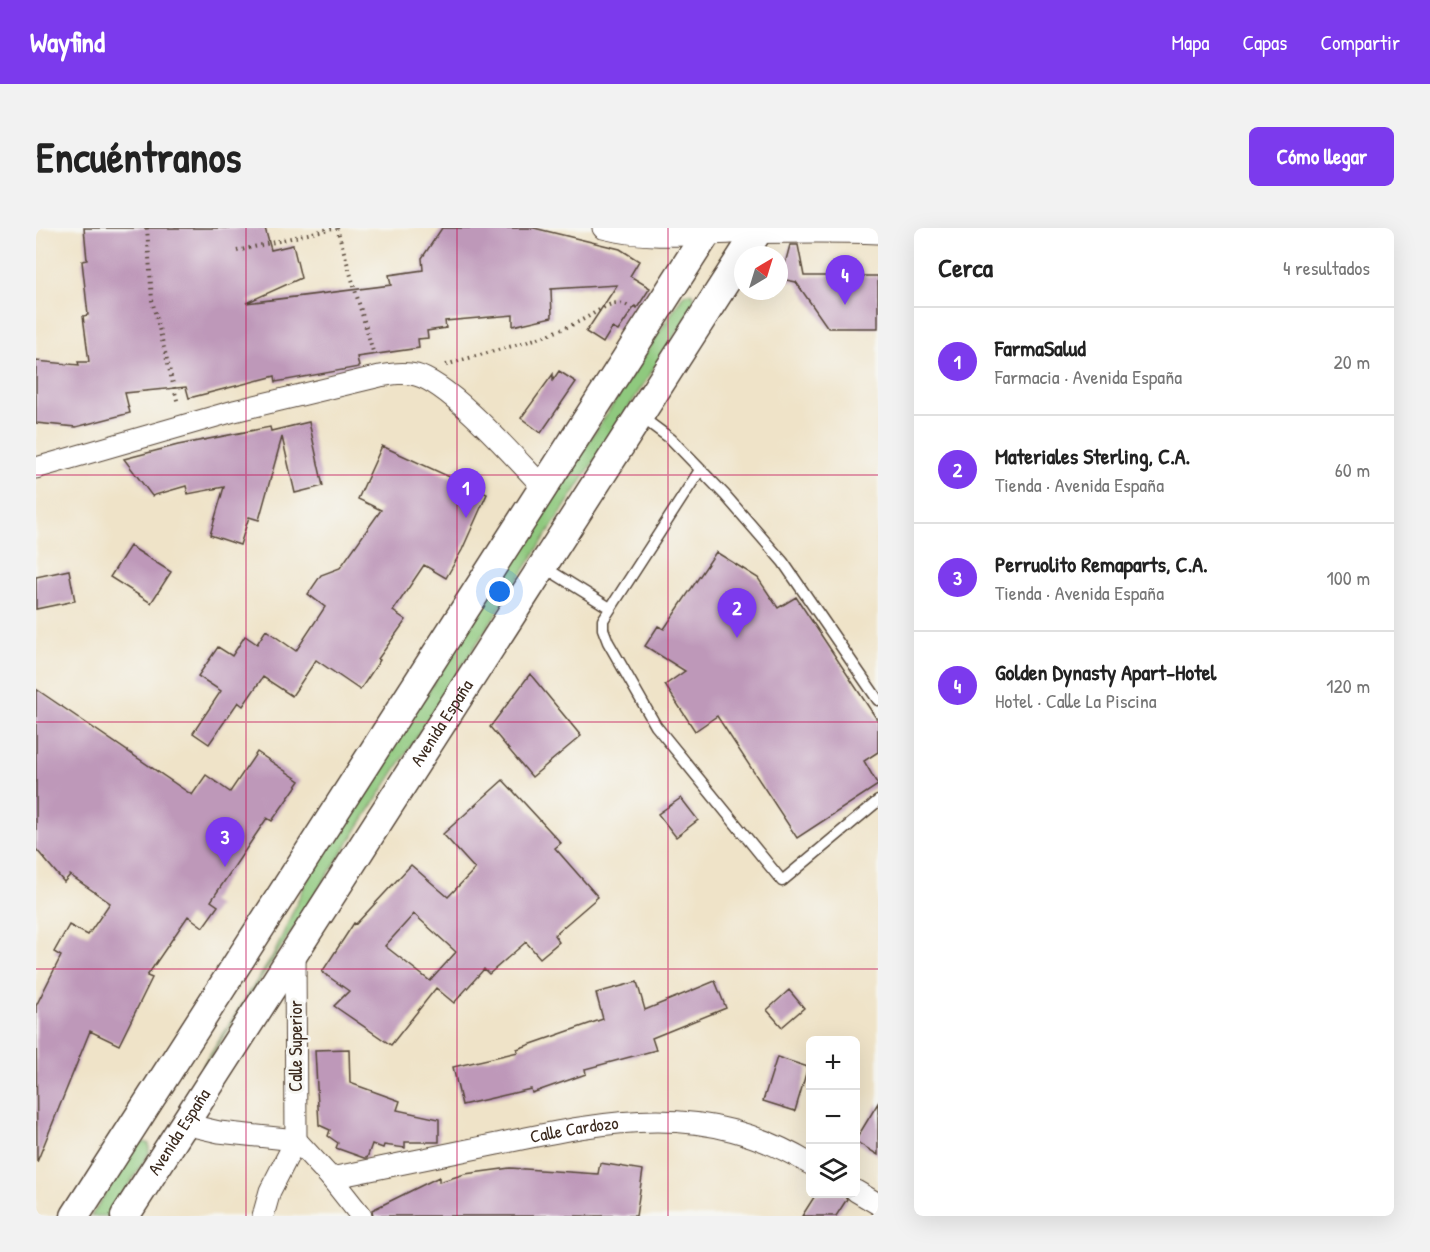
<!DOCTYPE html>
<html lang="es">
<meta charset="utf-8">
<style>
:root{--surface:#fff;--page:#f2f2f2;--text:#222;--muted:#767676;--line:#e0e0e0;--accent:#7c3aed}
body{margin:0;font-family:"Patrick Hand",sans-serif;background:var(--page);color:var(--text)}
.controls{position:absolute;right:18px;bottom:18px;display:grid;overflow:hidden;border-radius:9px;box-shadow:0 6px 24px #0002}
.controls button{width:54px;height:54px;display:grid;place-items:center;padding:0;border:0;border-bottom:2px solid var(--line);background:var(--surface);color:var(--text);font:30px sans-serif}
.compass{position:absolute;left:698px;top:18px;width:54px;height:54px;border-radius:50%;background:var(--surface);box-shadow:0 6px 24px #0002;rotate:38deg}
.you{position:absolute;left:464px;top:364px;width:21px;height:21px;margin:-15px;border:4px solid #fff;border-radius:50%;background:#1a73e8;box-shadow:0 0 0 9px #1a73e833}
.badge{display:grid;place-items:center;width:39px;height:39px;border-radius:50%;background:var(--accent);color:#fff;font-size:20px;font-weight:700}
.pin{position:absolute;translate:-50% -50px;filter:drop-shadow(0 2px 3px #0008)}
.pin::after{content:'';position:absolute;top:32px;width:21px;height:18px;background:inherit;clip-path:polygon(0 0,100% 0,50% 100%)}
.list{margin:0;padding:0;list-style:none}
h2{display:flex;justify-content:space-between;align-items:center;height:78px;margin:0;padding:0 24px;font-size:26px}
h2 small{font-size:20px;font-weight:400;color:var(--muted)}
.list li{display:grid;grid-template-columns:39px 1fr auto;gap:18px;align-items:center;box-sizing:border-box;height:108px;padding:0 24px;border-top:2px solid var(--line)}
.list b{display:block;font-size:22px;white-space:nowrap}
.list p{margin:0;font-size:20px;white-space:nowrap;color:var(--muted)}
.list em{font-size:20px;font-style:normal;color:var(--muted)}
.icon{flex:none;width:33px;height:33px;fill:none;stroke:currentColor;stroke-width:2;stroke-linecap:round;stroke-linejoin:round}
.map{position:relative;flex:none;width:842px;height:988px;overflow:hidden;border-radius:9px}
header{display:flex;align-items:center;gap:36px;box-sizing:border-box;height:84px;padding:0 30px;background:var(--accent);color:#fff}
header strong{font-size:28px}
nav{display:flex;gap:33px;margin-inline-start:auto;font-size:21px}
.intro{display:flex;align-items:center;justify-content:space-between;box-sizing:border-box;height:144px;padding:0 36px}
h1{margin:0;font-size:42px}
.button{padding:15px 27px;border-radius:9px;background:var(--accent);color:#fff;font-size:21px;font-weight:700}
main{display:flex;gap:36px;padding:0 36px}
aside{flex:1;background:var(--surface);border-radius:9px;box-shadow:0 6px 24px #0002}
.map>svg:first-child{display:block}
.green{fill:#8fc97e;stroke:#657a4e;stroke-width:1.5}
.building{fill:#be98b9;fill-rule:evenodd}
.lines{fill:none;stroke-linecap:round;stroke-linejoin:round}
.lane-casing{stroke:#564638;stroke-width:13}
.street-casing{stroke:#564638;stroke-width:23}
.secondary-casing{stroke:#564638;stroke-width:31}
.path{stroke:#564638;stroke-width:4;stroke-dasharray:1.5 4.5;stroke-linecap:butt}
.lane{stroke:#fff;stroke-width:10}
.street{stroke:#fff;stroke-width:21}
.secondary{stroke:#fff;stroke-width:28}
.grid{fill:none;stroke:#c2185b;stroke-width:1.5;stroke-opacity:0.55}
.labels{text-anchor:middle;stroke-width:6;stroke-linejoin:round;paint-order:stroke}
.street-label{font-size:18px;fill:#3b2a1e;stroke:#f6f6f2}
</style>
<header>
<strong>Wayfind</strong>
<nav><a>Mapa</a><a>Capas</a><a>Compartir</a></nav>
</header>
<div class="intro"><h1>Encuéntranos</h1><a class="button">Cómo llegar</a></div>
<main>
<div class="map">
<svg width="842" height="988" viewBox="0 0 842 988">
<rect width="100%" height="100%" fill="#f6f6f2"/>
<filter id="ink" filterUnits="userSpaceOnUse"><feTurbulence type="fractalNoise" baseFrequency=".0167" numOctaves="2"/><feDisplacementMap in="SourceGraphic" scale="12" xChannelSelector="R" yChannelSelector="G"/><feConvolveMatrix kernelMatrix="1 2 1 2 8 2 1 2 1" color-interpolation-filters="sRGB"/></filter>
<filter id="wash" filterUnits="userSpaceOnUse"><feTurbulence type="fractalNoise" baseFrequency=".008" numOctaves="4" result="noise"/><feDisplacementMap in="SourceGraphic" scale="24" xChannelSelector="R" yChannelSelector="G"/><feGaussianBlur stdDeviation="1.35" result="paint"/><feColorMatrix in="noise" values="0 0 0 0 0 0 0 0 0 0 0 0 0 0 0 0 0 1.4 0 .05"/><feComposite in="paint" operator="in"/></filter>
<g filter="url(#wash)">
<rect width="100%" height="100%" fill="#efe3c8"/>
<!-- green -->
<path class="green" d="M653,65L657,66L660,75L168,839L167,837L238,726L271,652L648,66Z
M108,914L113,916V925L73,988H55L100,918Z"/>
<g id="blocks">
<!-- building -->
<path class="building" d="M48,0H229L235,22L257,17L265,50L210,75L355,57L353,47L387,42L386,30L406,0H498L584,21L603,33L594,48L614,60L601,80L599,78L582,103L576,100L567,115L550,104L581,57L515,61L516,89L477,98V87L409,93L410,100L391,103L392,110L382,111L383,120L321,129L323,139L240,154L239,148L153,170L150,159L89,165L94,185L40,199L0,195V133L43,137L42,134H53L47,88L52,87L46,33L51,32Z
M754,17H762L768,48H842V100H792L760,54L745,51Z
M523,143L540,154L505,205L485,190L517,146V152Z
M273,194L287,258L259,265L246,209L223,292L213,289L204,317L174,307L188,259L152,266L150,258L116,268L88,231L142,217L234,199L235,203Z
M346,218L451,266L426,322L410,350L388,337L357,383L370,392L342,431L344,432L324,462L280,432L256,468L227,449L207,478L202,474L173,516L157,505L185,463L162,448L182,419L196,428L209,408L221,416L230,402L260,423L289,379L272,366L285,347L304,340L345,282L322,271Z
M94,318L135,344L115,375L74,349Z
M680,324L722,350L742,380L760,369L842,493V524L828,533L842,557L761,610L681,488L659,503L629,457L649,443L609,418L622,398L628,401Z
M33,342L39,373L0,381V349Z
M494,446L545,508L496,549L454,499Z
M0,461L156,567L170,547L194,564L221,524L264,553L236,593L231,590L175,673L182,678L167,699L152,688L111,748L116,750L83,817L54,803L1,934L0,778L25,728L18,724L33,697L52,707L74,675L34,647L28,654L0,621Z
M467,552L525,615L519,620L562,669L518,707L523,714L504,730L490,714L453,746L448,741L418,775L400,760L355,817L298,778L313,763L286,744L318,695L320,696L375,637L412,669L439,641L407,606ZM378,686L420,724L394,753L349,718Z
M645,570L662,592L640,609L622,586Z
M679,753L690,780L616,810L620,822L549,841L550,846L496,865L495,861L426,877L417,839L482,824L481,821L567,791L560,765L601,754L609,782Z
M753,762L768,780L746,799L731,782Z
M313,821L314,855L364,873L361,882L403,891V914H369V920L348,917L347,920L336,916L331,930H328L300,920L302,915L292,908L294,902L283,897L279,822Z
M741,829L772,839L759,883L727,873Z
M842,875V927L819,913Z
M564,935L607,942L600,988H337L336,982L403,949V954L429,946L474,940L562,946Z
M780,966H808L811,971L800,988H766Z"/>
</g>
</g>
<g filter="url(#ink)">
<use href="#blocks" fill-opacity="0" stroke="#564638" stroke-width="1.5"/>
<g class="lines">
<defs>
<path id="lane" d="M604,188L635,211L689,267L747,334L842,472
M664,242L567,392V401L572,414L620,498L746,653L842,573
M508,339L574,380"/>
<g id="street">
<path d="M567,0C609,11 652,7 695,5C744,4 793,3 842,5"/>
<path d="M0,240L198,183L344,148C356,146 368,144 380,147C415,156 480,231 507,259"/>
<path d="M148,896L183,904L260,912L295,950L325,988"/>
<path id="s1" d="M295,950C351,939 406,927 461,916C575,892 668,872 774,936"/>
<path d="M820,963L842,976"/>
<path d="M227,988L234,963L260,912L259,724"/>
</g>
<g id="secondary">
<path d="M39,988L674,0"/>
<path id="s2" d="M89,988L724,0"/>
</g>
</defs>
<!-- lane casing -->
<use href="#lane" class="lane-casing"/>
<!-- street casing -->
<use href="#street" class="street-casing"/>
<!-- secondary casing -->
<use href="#secondary" class="secondary-casing"/>
<!-- path -->
<path class="path" d="M111,0L116,72L142,176
M301,0L338,127
M201,23L297,0
M410,137C459,121 515,112 560,84C571,77 581,71 594,79"/>
<!-- lane -->
<use href="#lane" class="lane"/>
<!-- street -->
<use href="#street" class="street"/>
<!-- secondary -->
<use href="#secondary" class="secondary"/>
</g>
</g>
<!-- grid -->
<path class="grid" d="M210,0V988M421,0V988M632,0V988M0,247H842M0,494H842M0,741H842"/>
<g class="labels">
<!-- street labels -->
<g class="street-label">
<text dy="6" stroke="none"><textPath href="#s2" startOffset="586">Avenida España</textPath></text>
<text transform="translate(260 818) rotate(-90)" y="6">Calle Superior</text>
<text dy="6" stroke="none"><textPath href="#s1" startOffset="248">Calle Cardozo</textPath></text>
<text dy="6" stroke="none"><textPath href="#s2" startOffset="100">Avenida España</textPath></text>
</g>
</g>
</svg>
<div class="controls">
<button>+</button>
<button>−</button>
<button><svg class="icon" aria-label="layers" viewBox="0 0 24 24"><path d="M12 4l9 5-9 5-9-5zM3 14l9 5 9-5"/></svg></button>
</div>
<svg class="compass" viewBox="-18 -18 36 36"><path d="M0-13l5 13h-10z" fill="#e53935"/><path d="M0 13l5-13h-10z" fill="#767676"/></svg>
<div class="you"></div>
<div class="pin badge" style="left:430px;top:290px">1</div>
<div class="pin badge" style="left:701px;top:410px">2</div>
<div class="pin badge" style="left:189px;top:639px">3</div>
<div class="pin badge" style="left:809px;top:77px">4</div>
</div>
<aside>
<h2>Cerca<small>4 resultados</small></h2>
<ul class="list">
<li><span class="badge">1</span><div><b>FarmaSalud</b><p>Farmacia · Avenida España</p></div><em>20 m</em></li>
<li><span class="badge">2</span><div><b>Materiales Sterling, C.A.</b><p>Tienda · Avenida España</p></div><em>60 m</em></li>
<li><span class="badge">3</span><div><b>Perruolito Remaparts, C.A.</b><p>Tienda · Avenida España</p></div><em>100 m</em></li>
<li><span class="badge">4</span><div><b>Golden Dynasty Apart-Hotel</b><p>Hotel · Calle La Piscina</p></div><em>120 m</em></li>
</ul>
</aside>
</main>
